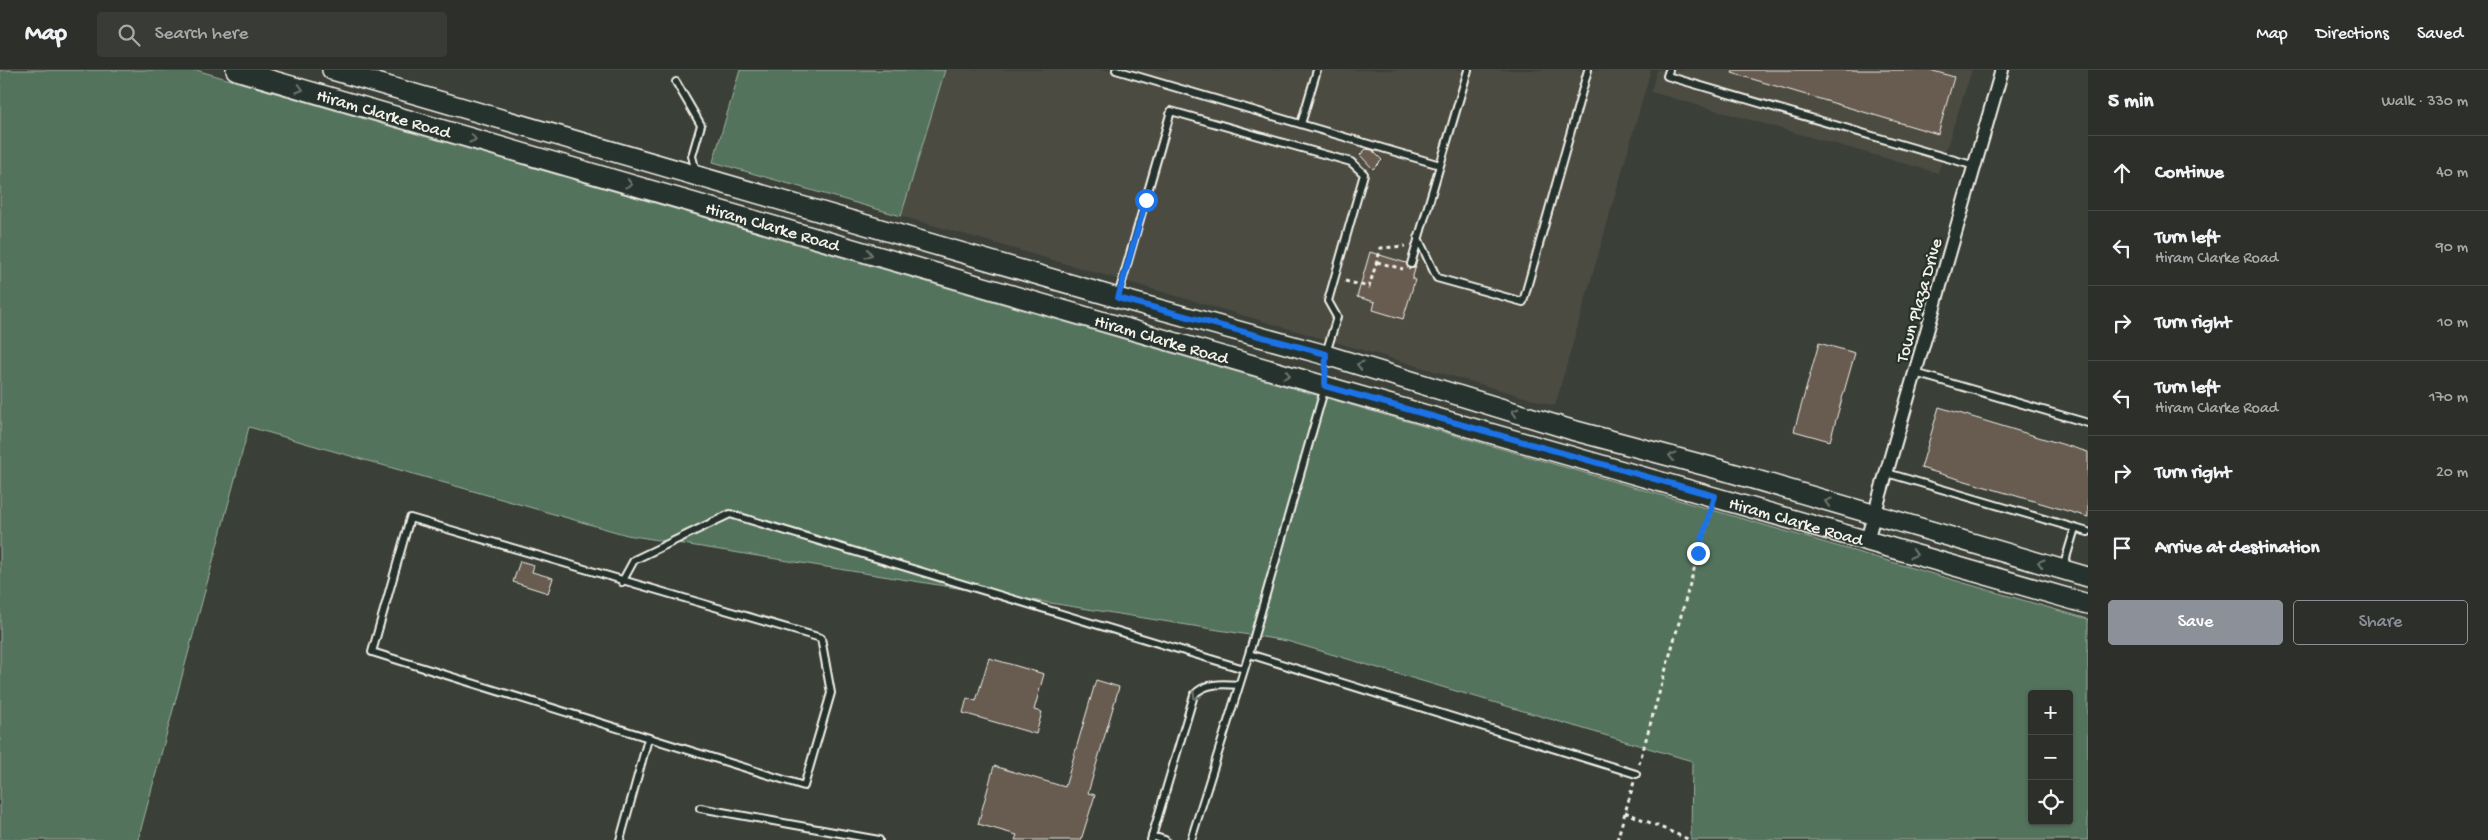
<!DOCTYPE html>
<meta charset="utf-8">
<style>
:root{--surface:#2c2f2a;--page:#383b36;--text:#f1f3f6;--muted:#a6a9a8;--line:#484a47;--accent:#8c9099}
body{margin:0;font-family:"Gochi Hand",sans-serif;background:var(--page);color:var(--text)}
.controls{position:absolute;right:15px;bottom:15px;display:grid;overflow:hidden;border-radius:5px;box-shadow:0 1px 4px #0004}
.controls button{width:45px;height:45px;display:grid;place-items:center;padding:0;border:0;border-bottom:1px solid var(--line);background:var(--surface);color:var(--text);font:25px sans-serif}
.stop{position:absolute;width:15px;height:15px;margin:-11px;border:4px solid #1a73e8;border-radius:50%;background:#fff}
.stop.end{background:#1a73e8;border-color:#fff;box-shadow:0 1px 5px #0008}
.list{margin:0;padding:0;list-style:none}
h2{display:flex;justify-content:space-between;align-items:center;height:65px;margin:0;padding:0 20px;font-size:21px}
h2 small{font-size:16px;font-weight:400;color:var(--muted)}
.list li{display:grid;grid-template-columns:32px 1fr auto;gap:15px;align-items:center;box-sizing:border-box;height:75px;padding:0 20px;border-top:1px solid var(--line)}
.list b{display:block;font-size:19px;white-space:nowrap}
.list p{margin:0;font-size:16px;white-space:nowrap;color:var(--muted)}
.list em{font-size:16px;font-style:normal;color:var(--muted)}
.actions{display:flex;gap:10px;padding:15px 20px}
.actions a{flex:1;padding:11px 0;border:1px solid var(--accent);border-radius:5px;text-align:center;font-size:18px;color:var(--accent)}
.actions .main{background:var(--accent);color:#fff}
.icon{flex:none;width:28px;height:28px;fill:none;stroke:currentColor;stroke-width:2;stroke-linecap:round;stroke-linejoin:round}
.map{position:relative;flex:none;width:2088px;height:770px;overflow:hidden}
header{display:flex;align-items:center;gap:30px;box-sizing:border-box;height:70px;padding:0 25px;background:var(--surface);border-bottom:1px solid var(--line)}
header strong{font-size:24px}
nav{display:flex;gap:28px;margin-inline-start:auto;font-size:18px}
.search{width:350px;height:45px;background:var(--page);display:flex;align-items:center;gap:12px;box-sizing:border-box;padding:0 18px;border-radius:5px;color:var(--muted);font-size:19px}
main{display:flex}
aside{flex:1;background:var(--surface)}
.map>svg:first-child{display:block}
.built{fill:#4b4b43}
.green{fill:#52735d;stroke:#a3b2a2;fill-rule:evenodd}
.building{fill:#675c51;stroke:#f4f1e8}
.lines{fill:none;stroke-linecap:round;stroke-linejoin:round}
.service-casing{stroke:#f4f1e8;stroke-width:10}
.minor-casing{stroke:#f4f1e8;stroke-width:16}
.secondary-casing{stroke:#f4f1e8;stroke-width:22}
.path{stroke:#f4f1e8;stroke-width:3;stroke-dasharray:4 4;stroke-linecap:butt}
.service{stroke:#26332d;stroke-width:6}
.minor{stroke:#26332d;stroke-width:12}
.secondary{stroke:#26332d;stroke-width:19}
.oneway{stroke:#6e766e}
.route{stroke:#1a73e8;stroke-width:6}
.labels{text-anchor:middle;stroke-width:4.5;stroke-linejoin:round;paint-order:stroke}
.street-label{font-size:18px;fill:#f4f1e8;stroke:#26332d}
</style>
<header>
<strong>Map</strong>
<div class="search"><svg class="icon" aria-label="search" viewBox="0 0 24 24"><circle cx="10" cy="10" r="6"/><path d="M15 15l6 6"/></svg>Search here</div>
<nav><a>Map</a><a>Directions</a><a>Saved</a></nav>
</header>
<main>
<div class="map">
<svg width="2088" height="770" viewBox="0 0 2088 770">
<rect width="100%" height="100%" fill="#3a3f38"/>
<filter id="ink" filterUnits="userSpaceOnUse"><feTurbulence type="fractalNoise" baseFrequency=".02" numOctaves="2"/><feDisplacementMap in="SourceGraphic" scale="10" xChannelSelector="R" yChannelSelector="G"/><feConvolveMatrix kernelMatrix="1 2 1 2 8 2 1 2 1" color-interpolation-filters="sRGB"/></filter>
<g filter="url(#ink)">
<!-- built -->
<path class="built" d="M945,0H1651L1555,336L901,146Z
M1657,0H1972L1938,103L1651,22Z"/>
<!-- green -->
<path class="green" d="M0,0H196L2088,549V770H1691L1692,691L1287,571L627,465L249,357L138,770H0ZM2032,624H2069V751H2032Z
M740,0H945L901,146L713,92Z"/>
<!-- building -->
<path class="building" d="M1733,0H1930L1954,7L1938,64L1732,3Z
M1366,79L1372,80L1382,90L1373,99L1360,85Z
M1370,182L1406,193L1409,199L1416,196L1412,209L1415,210L1403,249L1373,240L1375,232L1357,227Z
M1819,273L1855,283L1830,371L1794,361Z
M1939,337L2088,382V447L1921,398Z
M520,491L534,495L532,502L553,508L548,523L513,512Z
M989,588L1044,604L1034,640L1042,642L1036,664L963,643L967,628L976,631Z
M1096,610L1119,617L1088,723L1095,725L1081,770H1015L1017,765L978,754L994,696L1065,717Z"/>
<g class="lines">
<defs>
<path id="service" d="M1116,0L1440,95
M1669,0L1667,6L1975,96
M676,12L701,55L692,86L696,102
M1301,54L1317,0
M1418,168L1437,208L1523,232L1588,0
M1411,194L1468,0
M1118,226L1171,41L1351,92L1364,104L1328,231L1337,247L1326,283
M1915,303L2088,353
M1887,403L2088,462
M410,448L821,568L831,623L804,716L372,582Z
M2063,498L2075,458
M622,512L634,490L730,444L1244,599
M1249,584L1636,704
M700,738L879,770
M1152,766L1165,770
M620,770L648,669
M1151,770L1194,625C1205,612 1224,614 1239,615
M1191,770L1249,584L1325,317"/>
<path id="minor" d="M1867,470L2002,0"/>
<g id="secondary">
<path id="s1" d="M236,0L1325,316L2088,534"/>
<path d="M332,0L1118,228L1326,285L1572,360L1722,400L2088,507"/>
</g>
</defs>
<!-- service casing -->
<use href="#service" class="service-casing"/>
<!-- minor casing -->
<use href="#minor" class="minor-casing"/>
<!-- secondary casing -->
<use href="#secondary" class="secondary-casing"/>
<!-- path -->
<path class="path" d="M1377,192L1403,199
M1345,211L1369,217L1381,178L1405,176
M1639,694L1710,443
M1625,742L1690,770
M1617,770L1634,712"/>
<!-- service -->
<use href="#service" class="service"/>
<!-- minor -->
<use href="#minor" class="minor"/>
<!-- secondary -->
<use href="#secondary" class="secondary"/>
</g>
<!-- one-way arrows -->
<defs><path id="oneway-chevron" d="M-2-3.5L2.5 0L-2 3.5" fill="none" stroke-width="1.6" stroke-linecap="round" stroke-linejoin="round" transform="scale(1.25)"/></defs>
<g class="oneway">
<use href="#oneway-chevron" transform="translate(300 19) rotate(16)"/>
<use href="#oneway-chevron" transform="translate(473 69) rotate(16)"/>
<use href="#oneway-chevron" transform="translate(629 114) rotate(16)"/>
<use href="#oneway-chevron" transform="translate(869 184) rotate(16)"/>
<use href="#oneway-chevron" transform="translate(1360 295) rotate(-163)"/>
<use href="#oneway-chevron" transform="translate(1287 305) rotate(16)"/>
<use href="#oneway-chevron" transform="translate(1515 342) rotate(-163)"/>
<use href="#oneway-chevron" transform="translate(1672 386) rotate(-165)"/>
<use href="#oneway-chevron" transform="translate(1828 432) rotate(-163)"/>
<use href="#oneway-chevron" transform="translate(1914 484) rotate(16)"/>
<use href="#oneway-chevron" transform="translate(2041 493) rotate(-164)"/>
<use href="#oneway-chevron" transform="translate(1196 626) rotate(122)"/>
</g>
</g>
<g class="lines" filter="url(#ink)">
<!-- route -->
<path class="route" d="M1146,130L1118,228L1326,284L1325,316L1715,426L1698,483"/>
</g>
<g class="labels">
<!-- street labels -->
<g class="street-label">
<text dy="6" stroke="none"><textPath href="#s1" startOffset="154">Hiram Clarke Road</textPath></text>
<text dy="6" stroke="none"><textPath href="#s1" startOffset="559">Hiram Clarke Road</textPath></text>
<text transform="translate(1918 230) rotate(-74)" y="6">Town Plaza Drive</text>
<text dy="6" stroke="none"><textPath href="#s1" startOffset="964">Hiram Clarke Road</textPath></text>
<text dy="6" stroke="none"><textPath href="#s1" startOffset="1624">Hiram Clarke Road</textPath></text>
</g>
</g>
</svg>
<div class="controls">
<button>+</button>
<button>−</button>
<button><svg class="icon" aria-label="locate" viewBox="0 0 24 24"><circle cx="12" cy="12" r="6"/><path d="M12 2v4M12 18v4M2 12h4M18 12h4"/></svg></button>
</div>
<div class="stop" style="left:1146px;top:130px"></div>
<div class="stop end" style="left:1698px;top:483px"></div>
</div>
<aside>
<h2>5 min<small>Walk · 330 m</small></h2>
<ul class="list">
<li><svg class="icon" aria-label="ahead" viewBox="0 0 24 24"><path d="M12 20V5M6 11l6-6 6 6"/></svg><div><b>Continue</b></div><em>40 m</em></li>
<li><svg class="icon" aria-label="left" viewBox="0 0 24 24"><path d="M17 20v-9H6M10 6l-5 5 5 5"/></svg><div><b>Turn left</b><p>Hiram Clarke Road</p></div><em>90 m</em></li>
<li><svg class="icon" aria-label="right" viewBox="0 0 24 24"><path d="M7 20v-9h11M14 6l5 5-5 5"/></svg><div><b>Turn right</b></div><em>10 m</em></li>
<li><svg class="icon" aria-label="left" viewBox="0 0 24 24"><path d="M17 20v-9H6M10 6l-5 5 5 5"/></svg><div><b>Turn left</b><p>Hiram Clarke Road</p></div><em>170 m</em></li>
<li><svg class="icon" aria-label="right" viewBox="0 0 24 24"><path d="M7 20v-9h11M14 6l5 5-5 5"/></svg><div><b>Turn right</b></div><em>20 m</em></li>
<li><svg class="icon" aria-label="arrive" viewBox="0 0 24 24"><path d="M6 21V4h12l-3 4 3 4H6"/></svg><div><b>Arrive at destination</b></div></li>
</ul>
<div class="actions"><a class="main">Save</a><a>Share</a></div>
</aside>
</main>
